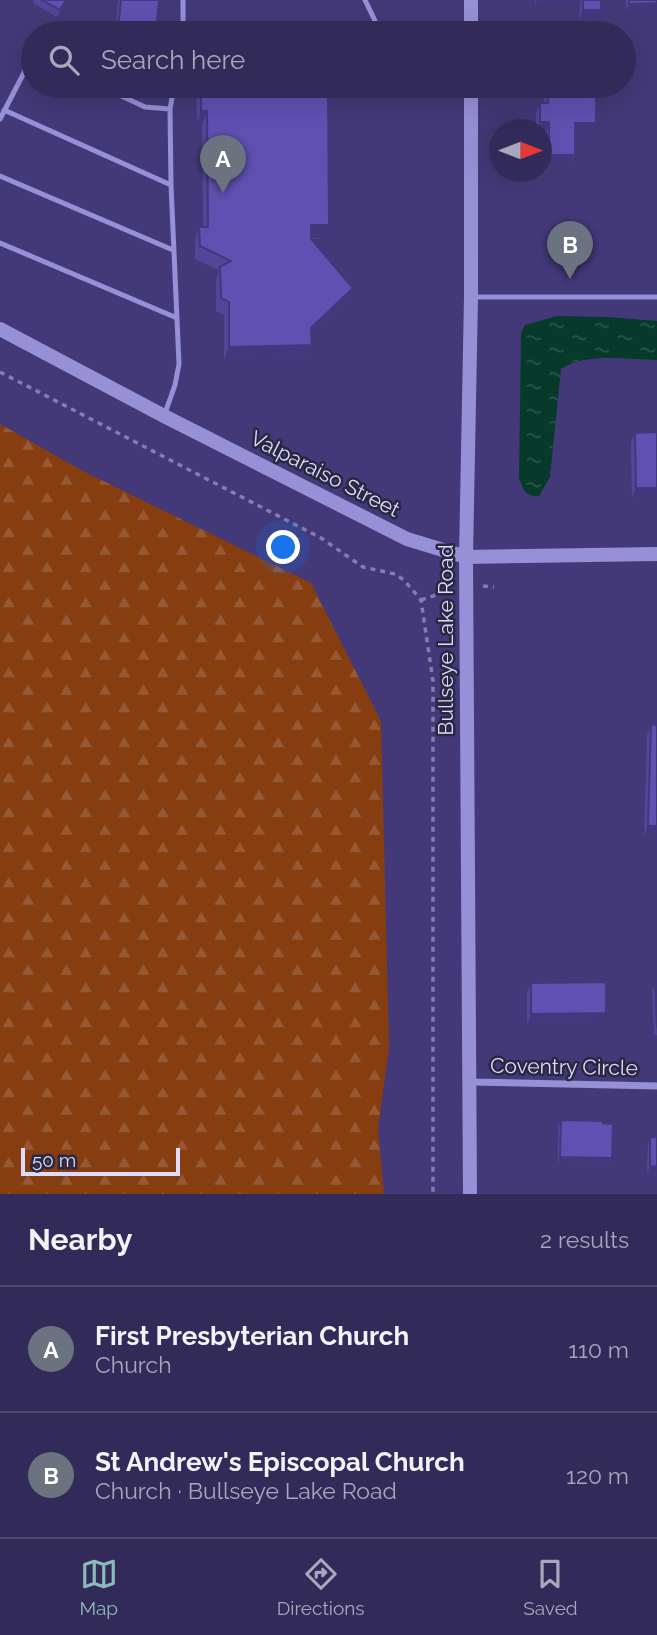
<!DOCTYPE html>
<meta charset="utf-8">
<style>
:root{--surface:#322b5a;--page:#3a3360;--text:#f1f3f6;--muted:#a8a7bb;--line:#4d4770;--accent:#8bbbb9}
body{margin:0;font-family:Raleway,sans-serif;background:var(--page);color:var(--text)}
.compass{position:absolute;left:489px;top:119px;width:63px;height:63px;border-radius:50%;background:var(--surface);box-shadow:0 7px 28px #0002;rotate:90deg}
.scale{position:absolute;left:21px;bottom:18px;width:159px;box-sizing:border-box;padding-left:7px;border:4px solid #dddcfa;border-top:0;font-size:19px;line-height:24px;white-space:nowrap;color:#dddcfa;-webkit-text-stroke:5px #2a2743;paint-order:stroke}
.you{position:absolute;left:284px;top:548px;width:24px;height:24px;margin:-18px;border:5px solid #fff;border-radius:50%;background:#1a73e8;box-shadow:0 0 0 10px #1a73e833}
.badge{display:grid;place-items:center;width:46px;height:46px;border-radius:50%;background:var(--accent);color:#fff;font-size:23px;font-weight:700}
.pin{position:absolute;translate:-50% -58px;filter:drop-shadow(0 2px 4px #0008)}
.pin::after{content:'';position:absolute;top:37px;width:24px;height:21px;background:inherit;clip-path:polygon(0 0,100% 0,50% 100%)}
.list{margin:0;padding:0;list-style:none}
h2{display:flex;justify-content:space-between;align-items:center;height:91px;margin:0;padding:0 28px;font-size:30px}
h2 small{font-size:23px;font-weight:400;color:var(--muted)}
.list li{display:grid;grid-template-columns:46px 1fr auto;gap:21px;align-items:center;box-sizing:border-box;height:126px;padding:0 28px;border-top:2px solid var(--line)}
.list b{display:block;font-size:26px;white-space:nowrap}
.list p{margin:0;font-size:23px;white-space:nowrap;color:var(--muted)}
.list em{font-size:23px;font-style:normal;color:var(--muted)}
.icon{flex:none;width:38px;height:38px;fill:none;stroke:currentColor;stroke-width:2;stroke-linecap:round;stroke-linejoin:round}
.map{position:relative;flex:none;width:657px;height:1194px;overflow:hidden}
.search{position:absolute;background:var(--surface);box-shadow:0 7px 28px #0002;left:21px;right:21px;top:21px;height:77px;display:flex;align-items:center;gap:18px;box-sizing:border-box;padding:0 24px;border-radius:38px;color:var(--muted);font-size:26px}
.sheet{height:343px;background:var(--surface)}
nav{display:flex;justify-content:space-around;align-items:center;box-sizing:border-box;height:98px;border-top:2px solid var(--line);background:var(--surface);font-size:19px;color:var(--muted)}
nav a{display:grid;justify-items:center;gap:4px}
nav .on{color:var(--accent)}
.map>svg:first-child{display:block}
.forest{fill:url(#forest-firs)}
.water{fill:url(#water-ripples)}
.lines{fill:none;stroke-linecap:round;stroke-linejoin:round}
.path{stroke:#847dae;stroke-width:3.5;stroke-dasharray:5 5;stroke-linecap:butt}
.lane{stroke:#9690d7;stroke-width:5}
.street{stroke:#9690d7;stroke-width:7}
.secondary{stroke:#9690d7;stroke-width:14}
.wall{fill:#534598}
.shaded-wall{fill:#43387c}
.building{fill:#6050b1;stroke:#43387c;stroke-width:2}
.labels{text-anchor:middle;stroke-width:5;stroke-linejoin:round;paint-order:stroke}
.street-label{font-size:21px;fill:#dddcfa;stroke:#2a2743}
</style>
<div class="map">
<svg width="657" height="1194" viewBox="0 0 657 1194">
<defs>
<pattern id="forest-firs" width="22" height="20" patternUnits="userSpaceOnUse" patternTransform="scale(1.75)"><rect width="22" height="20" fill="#863d10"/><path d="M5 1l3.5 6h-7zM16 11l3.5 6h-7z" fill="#975834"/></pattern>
<pattern id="water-ripples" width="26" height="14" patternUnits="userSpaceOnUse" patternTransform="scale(1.75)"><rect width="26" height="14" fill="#073a2b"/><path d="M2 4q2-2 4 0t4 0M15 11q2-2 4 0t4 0" fill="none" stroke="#2b564b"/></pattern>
</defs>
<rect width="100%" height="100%" fill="#433978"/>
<!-- forest -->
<path class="forest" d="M0,424L81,470L311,583L381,721L389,1048L378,1129L384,1194H0Z"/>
<!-- water -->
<path class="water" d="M557,316L609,317L657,321V360C626,360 587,352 561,369L550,477L539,496C525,497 523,489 519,478L521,333L525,325Z"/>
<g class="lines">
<!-- path -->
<path class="path" d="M0,372L321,538L363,567L395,574L404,580L421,600L433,681V1194
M483,586L494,587
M421,600L448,591"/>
<!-- lane -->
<path class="lane" d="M365,0L378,27
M183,33V0
M202,33L205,30L225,26L470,29
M100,86L145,107L170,109
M4,110L171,185
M0,119L30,61L33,60
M0,176L173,250
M0,243L177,318
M474,297H657
M164,416L175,385L179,364L171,185L170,109L174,86"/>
<!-- street -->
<path class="street" d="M470,1082L657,1086"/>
<!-- secondary -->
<path class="secondary" d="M471,0V33
M0,329L164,416L407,539L466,557L657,554
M470,1194L466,557L471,297V86"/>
</g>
<!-- wall -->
<path class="wall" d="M34,0H67L57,17L33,3Z
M118,0H159L156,33H115Z
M535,0H601V10L597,21L579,20L580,5L535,4Z
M626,0H657L626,11Z
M196,86H328L324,238L311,239L353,288L348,301L311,336L312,345L307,358L224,360V315L216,311V280L219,270L195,259V240L199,227H203L202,124H197Z
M546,86H596L592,133H575V155L571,165H546V132L542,130H536V113L540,103H544V89Z
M657,432V498H632L631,443L635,433Z
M651,725L657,837L644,836L647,735Z
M531,983L602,1023L527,1024V993Z
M655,984L657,1035H654L652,991Z
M561,1120L603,1123L612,1158L609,1165L558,1164V1127Z
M650,1137L657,1174H647L648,1144Z"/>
<!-- shaded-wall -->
<path class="shaded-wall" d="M537,0H581L580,5L535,4Z
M657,3V10L626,11L629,4Z
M583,10H601L597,21L579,20Z
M118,29L156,32L117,33Z
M201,111H207L202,124H197Z
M540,122H549L546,132H542V130H537Z
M575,123H596L592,133H571Z
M549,155H575L571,165H546Z
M311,225H329L324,238H306Z
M353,288L348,301L306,341L311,328Z
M312,345L307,358L224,360L229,347Z
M636,488H657V498H632Z
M648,826H657V837L644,836Z
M606,1013L602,1023L527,1024L531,1014Z
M560,1157L612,1158L609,1165L558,1164Z
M650,1166L657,1167V1174H647Z"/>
<!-- building -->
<path class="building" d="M42,0H66L60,10Z
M121,0H159L156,32L118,29Z
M583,0H601V10H583Z
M629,0H657V3L629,4Z
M201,86H328L329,225H311V239L353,288L311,328L312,345L229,347V302L221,298L220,267L231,261L200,246L199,227H208L207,111H201Z
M548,86H596V123H575V155H549V122H540V103H548Z
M657,432V488H636L635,433Z
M651,725H657V826H648Z
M606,982V1013L531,1014V983Z
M655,984H657V1028Z
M561,1120L603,1121V1123L613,1124L612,1158L560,1157Z
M650,1137H657V1167L650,1166Z"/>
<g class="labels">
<!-- street labels -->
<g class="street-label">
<text transform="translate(325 474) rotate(27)" y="7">Valparaiso Street</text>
<text transform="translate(446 640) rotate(-90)" y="7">Bullseye Lake Road</text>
<text transform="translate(564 1067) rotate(1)" y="7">Coventry Circle</text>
</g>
</g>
</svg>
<svg class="compass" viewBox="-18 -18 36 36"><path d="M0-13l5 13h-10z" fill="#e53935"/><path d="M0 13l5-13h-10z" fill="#a8a7bb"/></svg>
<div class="scale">50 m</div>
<div class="you"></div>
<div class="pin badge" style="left:223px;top:193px;background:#6b7280">A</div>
<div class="pin badge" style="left:570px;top:279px;background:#6b7280">B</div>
<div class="search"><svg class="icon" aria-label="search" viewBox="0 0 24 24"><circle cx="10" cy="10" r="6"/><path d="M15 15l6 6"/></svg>Search here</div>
</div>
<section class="sheet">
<h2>Nearby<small>2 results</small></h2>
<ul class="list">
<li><span class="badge" style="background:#6b7280">A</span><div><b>First Presbyterian Church</b><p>Church</p></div><em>110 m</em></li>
<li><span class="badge" style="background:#6b7280">B</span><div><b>St Andrew's Episcopal Church</b><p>Church · Bullseye Lake Road</p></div><em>120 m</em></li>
</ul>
</section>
<nav>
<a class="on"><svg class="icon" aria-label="map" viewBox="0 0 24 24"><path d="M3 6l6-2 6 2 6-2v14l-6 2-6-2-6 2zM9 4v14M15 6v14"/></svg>Map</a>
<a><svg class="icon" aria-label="directions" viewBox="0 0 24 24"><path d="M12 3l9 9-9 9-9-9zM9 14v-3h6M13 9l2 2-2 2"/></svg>Directions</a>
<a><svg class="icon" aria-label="saved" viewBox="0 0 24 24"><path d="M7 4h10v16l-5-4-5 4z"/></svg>Saved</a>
</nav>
